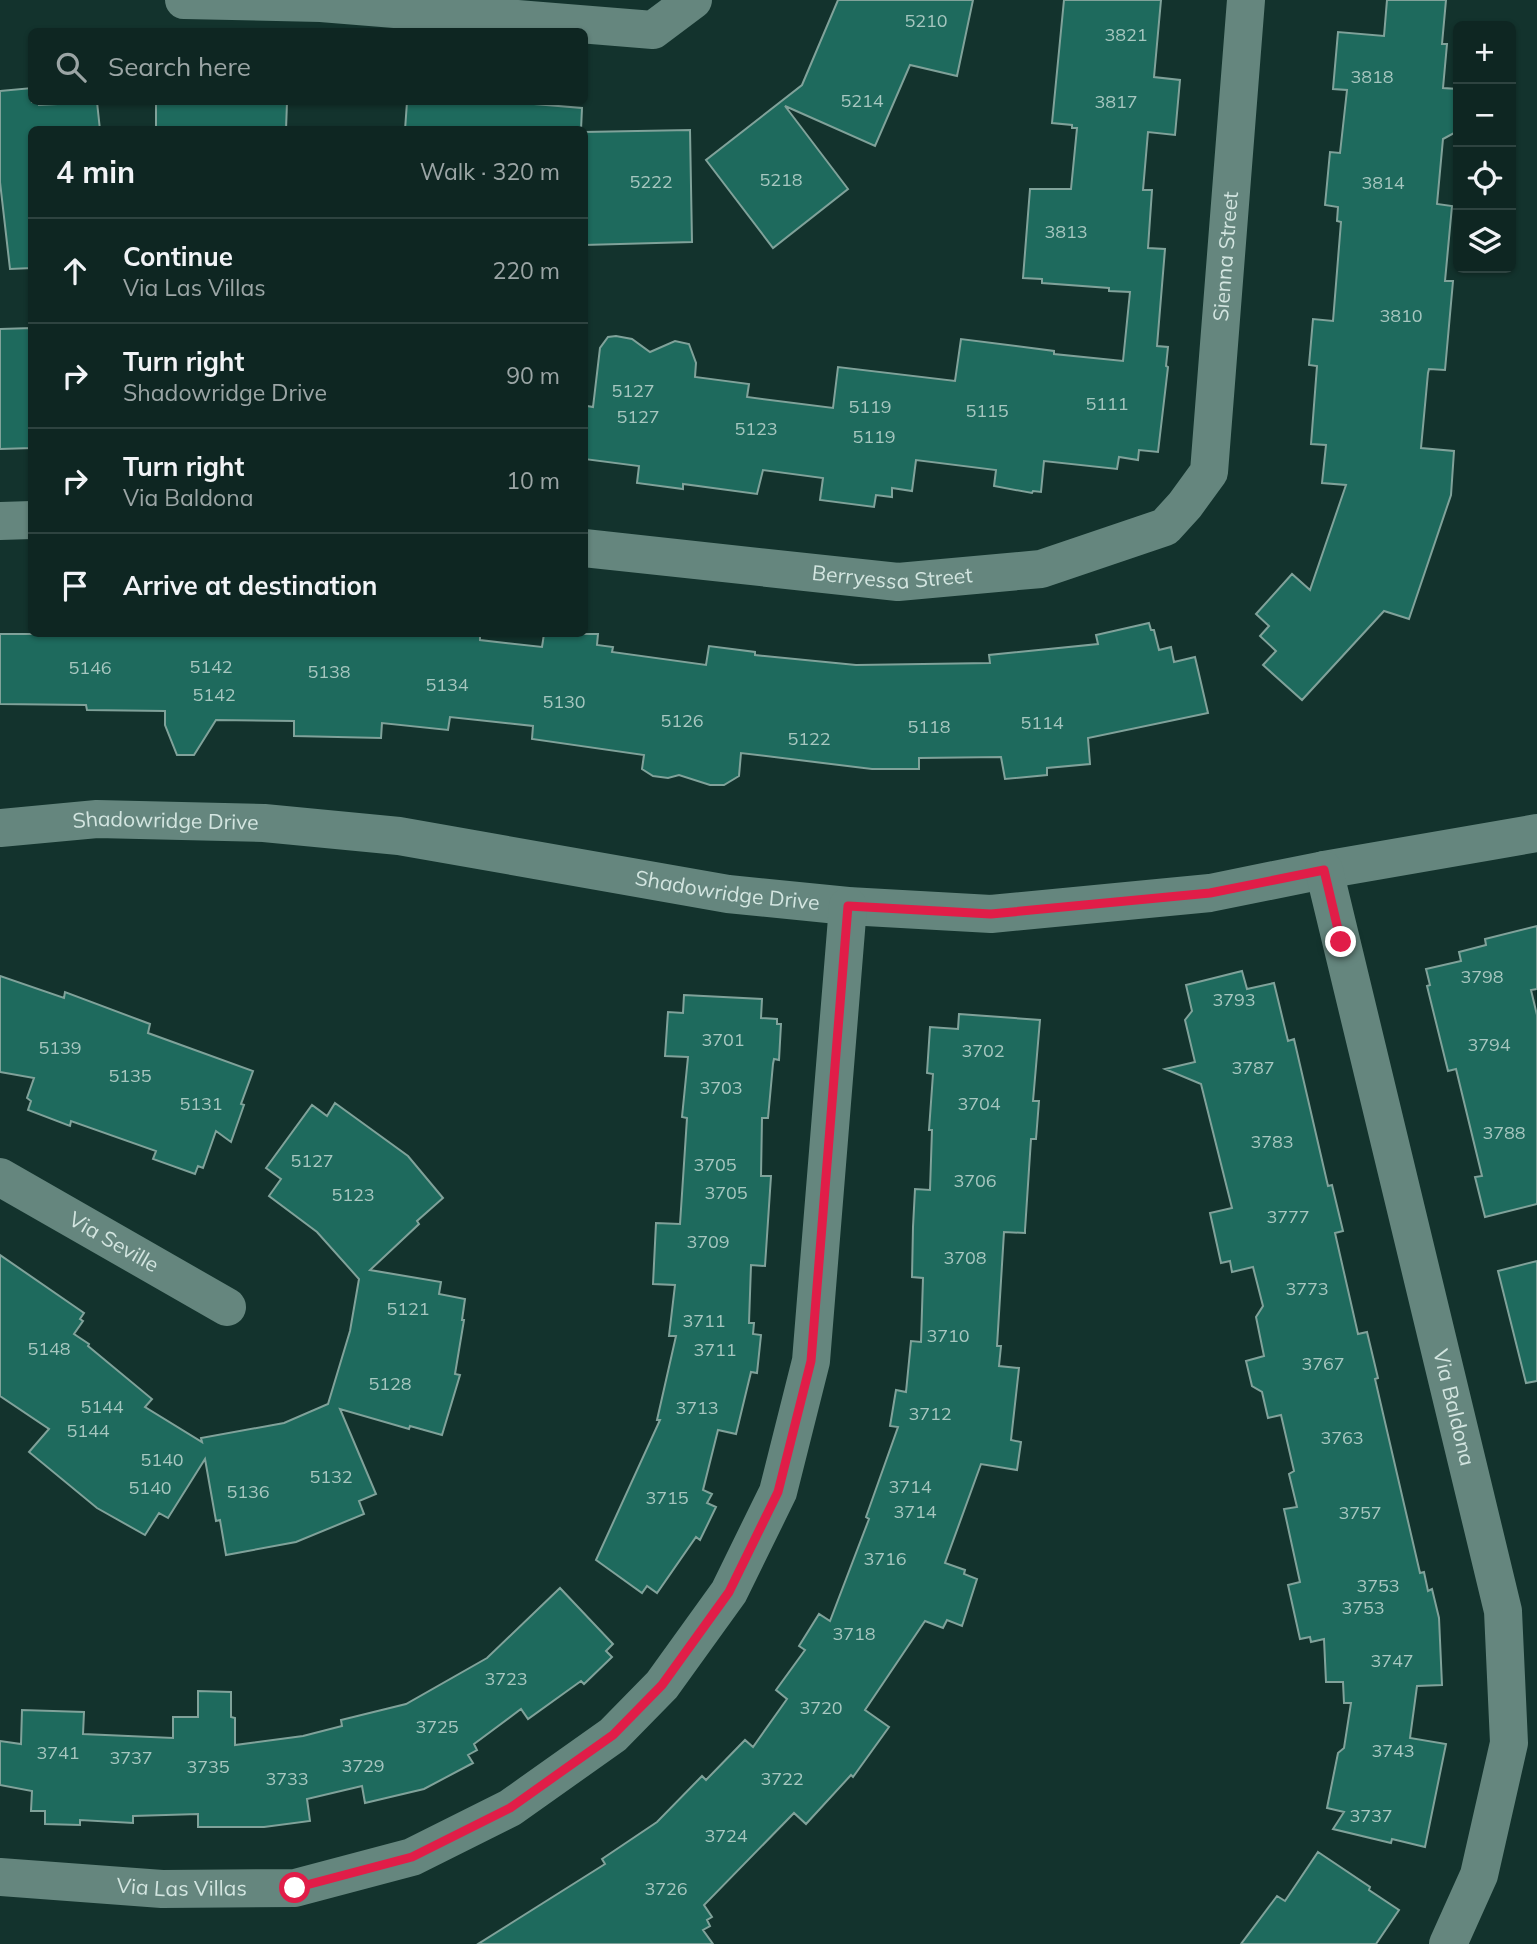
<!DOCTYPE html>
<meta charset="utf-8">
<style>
:root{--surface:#0e2622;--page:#1c322f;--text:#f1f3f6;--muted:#9ba5a5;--line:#2e4340}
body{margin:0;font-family:Mulish,sans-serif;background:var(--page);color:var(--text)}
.controls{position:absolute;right:21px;top:21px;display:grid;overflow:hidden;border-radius:10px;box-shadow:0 2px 5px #0004}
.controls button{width:63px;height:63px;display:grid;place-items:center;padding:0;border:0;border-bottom:2px solid var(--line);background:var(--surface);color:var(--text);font:35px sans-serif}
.stop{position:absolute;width:21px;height:21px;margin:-16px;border:5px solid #e11d48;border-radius:50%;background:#fff}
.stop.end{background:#e11d48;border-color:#fff;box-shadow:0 2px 7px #0008}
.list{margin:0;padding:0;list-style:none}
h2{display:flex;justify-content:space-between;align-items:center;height:91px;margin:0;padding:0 28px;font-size:30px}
h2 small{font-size:23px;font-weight:400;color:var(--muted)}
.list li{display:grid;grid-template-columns:46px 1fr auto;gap:21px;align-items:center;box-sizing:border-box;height:105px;padding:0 28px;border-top:2px solid var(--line)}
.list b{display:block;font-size:26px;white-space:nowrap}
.list p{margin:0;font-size:23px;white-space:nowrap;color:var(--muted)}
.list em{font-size:23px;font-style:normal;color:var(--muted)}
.icon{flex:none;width:38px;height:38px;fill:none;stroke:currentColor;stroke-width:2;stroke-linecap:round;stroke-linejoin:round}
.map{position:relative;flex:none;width:1537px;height:1944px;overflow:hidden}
.search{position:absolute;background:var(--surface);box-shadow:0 2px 5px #0004;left:28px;top:28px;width:560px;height:77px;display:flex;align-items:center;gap:18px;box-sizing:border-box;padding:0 24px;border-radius:10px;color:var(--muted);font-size:26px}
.panel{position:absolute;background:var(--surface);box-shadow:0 2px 5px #0004;left:28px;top:126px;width:560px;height:511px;border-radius:10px}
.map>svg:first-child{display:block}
.building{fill:#1e6a5d;stroke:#80a29a;stroke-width:2}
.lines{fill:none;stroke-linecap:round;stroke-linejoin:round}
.minor{stroke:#65867e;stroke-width:38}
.route{stroke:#e11d48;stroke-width:9}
.labels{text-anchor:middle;stroke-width:7;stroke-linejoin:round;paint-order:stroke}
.number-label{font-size:18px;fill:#a6c6bf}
.street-label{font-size:21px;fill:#d3e5e0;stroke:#0b1815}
</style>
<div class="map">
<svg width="1537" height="1944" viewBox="0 0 1537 1944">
<rect width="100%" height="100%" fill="#13332d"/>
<!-- building -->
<path class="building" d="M838,0H973L957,76L910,65L875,146L785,106L848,189L773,248L706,160L802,85Z
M1064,0H1161L1154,77L1180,80L1175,135L1148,132L1143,190H1152L1148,248L1165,249L1157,346L1168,347L1166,366L1168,367L1158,452L1139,450L1138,460L1119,457L1117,469L1044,461L1041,492L1033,491L1032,493L994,486L996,470L916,460L912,491L892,488V497L876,495L874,507L820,500L823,478L763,470L757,494L683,484V489L637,483L639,466L584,459L587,406L593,407L600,348L608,337L616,336L632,339L650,352L675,341L689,344L696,363L695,377L749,384L747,397L833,408L838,367L955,381L961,339L1054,351V354L1123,361L1130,292L1109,291V288L1042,283V279L1023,278L1030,189H1071L1077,128H1072V125L1052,123Z
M1387,0H1446L1442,44H1447L1443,88L1458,89V131L1443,139L1437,204L1452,206L1445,281H1453L1445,370L1429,369L1428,373L1421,448L1454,451L1451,495L1409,619L1384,611L1302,700L1263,665L1276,651L1260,636L1269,626L1256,614L1292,574L1310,590L1346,485L1322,483L1326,445L1311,444L1317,366L1309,365L1313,319L1333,321L1341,222L1337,221L1338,207L1325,205L1330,152L1340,153L1347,90L1333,89L1338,32L1384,36Z
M32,88V102H39V105L97,102L100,130H32V268L10,269L0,182V91Z
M156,102H287L286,130H156Z
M407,102L483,104V102H510L582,108L581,130H405Z
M690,130L692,242L584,245V132Z
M32,328V448L0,449V329Z
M1149,623L1151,630H1154L1159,650L1171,647L1174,662L1195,657L1208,713L1088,738L1090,764L1047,768V775L1005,779L1001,757L919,758V769H872L741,753L739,776L724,785H710L679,775L668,778L653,776L642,769L644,755L532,739L533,726L450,717L448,730L382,723L381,738L294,736V721L216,720L194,755H177L165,725V711L87,710L86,705L0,704V634H480V640L542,647L544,634H598L597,645L613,647L612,652L706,665L709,646L755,652V655L856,665L990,663L989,655L1098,644L1096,635Z
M1537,926V989L1531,990L1537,1015V1204L1485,1217L1475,1177L1482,1176L1456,1069L1448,1071L1427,986L1430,985L1426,969L1461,961L1459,952L1486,945L1485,939Z
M1242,971L1247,989L1274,983L1288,1041L1294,1039L1328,1186L1332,1185L1343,1231L1335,1233L1358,1334L1367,1332L1378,1378L1375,1379L1420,1573L1424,1572L1428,1591L1432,1589L1439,1618L1442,1685L1417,1686L1410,1738L1446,1744L1425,1847L1392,1839L1391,1843L1333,1829L1344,1812L1327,1808L1338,1753L1344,1748L1351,1703H1344L1343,1682H1326L1324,1639L1311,1642L1310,1637L1300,1639L1288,1585L1300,1582L1284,1509L1297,1507L1289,1474L1294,1471L1281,1415L1268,1418L1262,1392L1252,1386L1246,1361L1264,1356L1256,1317L1263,1306L1253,1267L1232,1272L1230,1261L1221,1263L1210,1213L1232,1208L1201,1084L1165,1069L1195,1062L1185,1020L1192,1011L1186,985Z
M0,976L64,998L65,992L150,1024L148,1033L253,1071L241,1104L244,1105L231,1142L216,1131L203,1168L198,1166L195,1174L153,1159L156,1151L71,1121L70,1126L28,1110L31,1101L27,1098L34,1078L0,1072Z
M684,995L762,999L761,1018L777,1019V1024H781L779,1060L774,1059L773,1064L768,1118H762L761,1176H771L765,1266L751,1265L749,1323H754L753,1334L761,1335L757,1373L751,1372L736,1434L718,1430L703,1490L712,1494L707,1503L716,1507L700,1540L696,1537L657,1593L647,1586L642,1593L596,1560L660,1420H657L676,1336H669L675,1285L653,1284L656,1223L680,1224L687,1118L682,1117L688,1057L665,1056L668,1012L683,1013Z
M959,1014L1040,1020L1033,1101H1039L1036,1139H1031L1025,1230V1233L1004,1232L997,1346H1001L999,1366L1019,1368L1011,1440L1021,1442L1017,1470L981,1464L945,1563L965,1570L964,1574L977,1579L962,1626L947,1620L943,1628L925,1621L865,1710L889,1727L853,1777L851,1775L806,1824L794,1813L704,1905L712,1917L707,1920L710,1926L703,1930L713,1944H478L605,1864L602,1859L657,1822L702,1776L706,1780L745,1740L753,1747L787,1699L776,1690L805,1650L799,1646L819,1614L830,1621L869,1519L866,1517L898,1427L890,1426L896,1390L906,1392L911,1341L921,1342L923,1278L912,1277L913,1227L915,1189L930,1190L932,1130H929L933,1074L927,1073L930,1027L958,1029Z
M335,1103L408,1156L443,1198L417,1221L419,1224L370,1270L441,1282L439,1294L465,1299L462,1320H464L455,1374L460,1375L442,1435L410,1426L409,1429L340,1409L376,1494L359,1501L364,1514L296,1542L226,1555L220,1520L216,1521L205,1459L168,1518L159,1513L145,1535L97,1508L29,1452L49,1429L0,1396V1255L84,1313L80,1319L83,1321L74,1334L89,1344L88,1346L152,1399L145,1407L202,1442L201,1438L284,1423L328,1404L350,1331L359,1279L317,1232L269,1196L281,1179L266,1168L312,1105L327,1116Z
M1537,1261V1381L1526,1383L1498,1271Z
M560,1588L613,1644L606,1651L612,1657L584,1684L581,1681L528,1719L521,1709L474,1744L477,1750L468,1755L473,1763L424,1789L365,1803L362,1786L307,1799L310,1821L264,1827H198V1814L133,1816V1823L80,1820V1825L45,1824V1811H31L32,1791L0,1785V1741L21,1744L22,1710L84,1712L83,1734L173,1738V1717H198V1691L231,1692V1717L235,1718V1745L303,1736L342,1726L341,1720L406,1704L487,1658Z
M1318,1852L1370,1887L1369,1890L1399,1910L1376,1944H1241L1277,1896L1285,1901Z"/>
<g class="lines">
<!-- minor -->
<g class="minor">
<path d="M184,0L321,3L653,30L693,0"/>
<path d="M0,521L32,520"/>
<path id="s1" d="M584,548L898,582L1041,569L1165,527L1185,505L1209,472L1246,0"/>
<path id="s2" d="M0,828L97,819L264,823L399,836L728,894L848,906L991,914L1210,893L1324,870L1537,833"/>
<path id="s3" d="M1324,870L1503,1611L1509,1743L1479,1875L1448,1944"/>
<path id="s4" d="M0,1177L227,1307"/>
<path id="s5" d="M0,1877L162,1889L295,1888L412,1857L510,1808L613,1735L662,1685L729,1592L778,1492L811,1361L848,906"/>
</g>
</g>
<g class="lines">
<!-- route -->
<path class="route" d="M295,1888L412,1857L510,1808L613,1735L662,1685L729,1592L778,1492L811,1361L848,906L991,914L1210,893L1324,870L1341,942"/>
</g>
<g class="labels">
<!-- number labels -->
<g class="number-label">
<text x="926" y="27">5210</text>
<text x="1126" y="41">3821</text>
<text x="1372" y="83">3818</text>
<text x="862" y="107">5214</text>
<text x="1116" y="108">3817</text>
<text x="781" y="186">5218</text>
<text x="651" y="188">5222</text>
<text x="1383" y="189">3814</text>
<text x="1066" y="238">3813</text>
<text x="1401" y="322">3810</text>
<text x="633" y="397">5127</text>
<text x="1107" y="410">5111</text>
<text x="870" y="413">5119</text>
<text x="987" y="417">5115</text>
<text x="638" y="423">5127</text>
<text x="756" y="435">5123</text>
<text x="874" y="443">5119</text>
<text x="211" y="673">5142</text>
<text x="90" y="674">5146</text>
<text x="329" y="678">5138</text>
<text x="447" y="691">5134</text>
<text x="214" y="701">5142</text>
<text x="564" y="708">5130</text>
<text x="682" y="727">5126</text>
<text x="1042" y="729">5114</text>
<text x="929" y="733">5118</text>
<text x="809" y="745">5122</text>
<text x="1482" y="983">3798</text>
<text x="1234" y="1006">3793</text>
<text x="723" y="1046">3701</text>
<text x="1489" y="1051">3794</text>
<text x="60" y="1054">5139</text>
<text x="983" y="1057">3702</text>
<text x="1253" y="1074">3787</text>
<text x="130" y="1082">5135</text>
<text x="721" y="1094">3703</text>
<text x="201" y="1110">5131</text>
<text x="979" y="1110">3704</text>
<text x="1504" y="1139">3788</text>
<text x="1272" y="1148">3783</text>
<text x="312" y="1167">5127</text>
<text x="715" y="1171">3705</text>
<text x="975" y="1187">3706</text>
<text x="726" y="1199">3705</text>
<text x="353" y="1201">5123</text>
<text x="1288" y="1223">3777</text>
<text x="708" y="1248">3709</text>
<text x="965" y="1264">3708</text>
<text x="1307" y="1295">3773</text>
<text x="408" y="1315">5121</text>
<text x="704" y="1327">3711</text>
<text x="948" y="1342">3710</text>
<text x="49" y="1355">5148</text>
<text x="715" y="1356">3711</text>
<text x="1323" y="1370">3767</text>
<text x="390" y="1390">5128</text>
<text x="102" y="1413">5144</text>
<text x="697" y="1414">3713</text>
<text x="930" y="1420">3712</text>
<text x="88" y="1437">5144</text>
<text x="1342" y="1444">3763</text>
<text x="162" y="1466">5140</text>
<text x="331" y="1483">5132</text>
<text x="910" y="1493">3714</text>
<text x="150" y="1494">5140</text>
<text x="248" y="1498">5136</text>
<text x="667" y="1504">3715</text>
<text x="915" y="1518">3714</text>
<text x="1360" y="1519">3757</text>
<text x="885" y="1565">3716</text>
<text x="1378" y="1592">3753</text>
<text x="1363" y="1614">3753</text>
<text x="854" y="1640">3718</text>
<text x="1392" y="1667">3747</text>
<text x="506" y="1685">3723</text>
<text x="821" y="1714">3720</text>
<text x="437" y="1733">3725</text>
<text x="1393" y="1757">3743</text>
<text x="58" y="1759">3741</text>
<text x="131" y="1764">3737</text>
<text x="363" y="1772">3729</text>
<text x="208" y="1773">3735</text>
<text x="287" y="1785">3733</text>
<text x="782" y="1785">3722</text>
<text x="1371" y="1822">3737</text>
<text x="726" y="1842">3724</text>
<text x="666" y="1895">3726</text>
</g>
<!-- street labels -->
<g class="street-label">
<text dy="7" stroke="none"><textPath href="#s1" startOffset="877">Sienna Street</textPath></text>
<text dy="7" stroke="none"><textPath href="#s1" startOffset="310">Berryessa Street</textPath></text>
<text dy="7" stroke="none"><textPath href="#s2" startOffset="166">Shadowridge Drive</textPath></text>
<text dy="7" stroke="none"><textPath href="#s2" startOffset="733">Shadowridge Drive</textPath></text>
<text dy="7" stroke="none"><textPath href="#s4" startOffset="131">Via Seville</textPath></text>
<text dy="7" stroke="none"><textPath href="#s3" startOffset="553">Via Baldona</textPath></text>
<text dy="7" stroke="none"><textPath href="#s5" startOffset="182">Via Las Villas</textPath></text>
</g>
</g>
</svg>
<div class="controls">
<button>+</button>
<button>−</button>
<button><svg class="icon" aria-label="locate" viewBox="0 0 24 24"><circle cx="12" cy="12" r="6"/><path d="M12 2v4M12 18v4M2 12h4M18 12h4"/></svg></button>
<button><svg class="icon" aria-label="layers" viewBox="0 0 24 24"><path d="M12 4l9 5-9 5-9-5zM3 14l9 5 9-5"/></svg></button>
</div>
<div class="stop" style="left:295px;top:1888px"></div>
<div class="stop end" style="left:1341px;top:942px"></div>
<div class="search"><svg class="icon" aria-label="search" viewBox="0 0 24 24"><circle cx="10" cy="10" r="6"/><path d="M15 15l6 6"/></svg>Search here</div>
<section class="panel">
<h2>4 min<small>Walk · 320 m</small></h2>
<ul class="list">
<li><svg class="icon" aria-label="ahead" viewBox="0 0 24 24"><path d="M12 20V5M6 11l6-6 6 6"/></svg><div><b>Continue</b><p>Via Las Villas</p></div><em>220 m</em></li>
<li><svg class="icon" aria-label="right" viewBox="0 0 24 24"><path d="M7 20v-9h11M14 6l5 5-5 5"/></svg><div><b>Turn right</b><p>Shadowridge Drive</p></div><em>90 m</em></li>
<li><svg class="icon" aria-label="right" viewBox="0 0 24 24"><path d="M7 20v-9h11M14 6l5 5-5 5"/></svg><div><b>Turn right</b><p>Via Baldona</p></div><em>10 m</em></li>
<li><svg class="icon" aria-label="arrive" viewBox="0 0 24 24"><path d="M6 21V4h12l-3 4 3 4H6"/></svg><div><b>Arrive at destination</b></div></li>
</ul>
</section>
</div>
